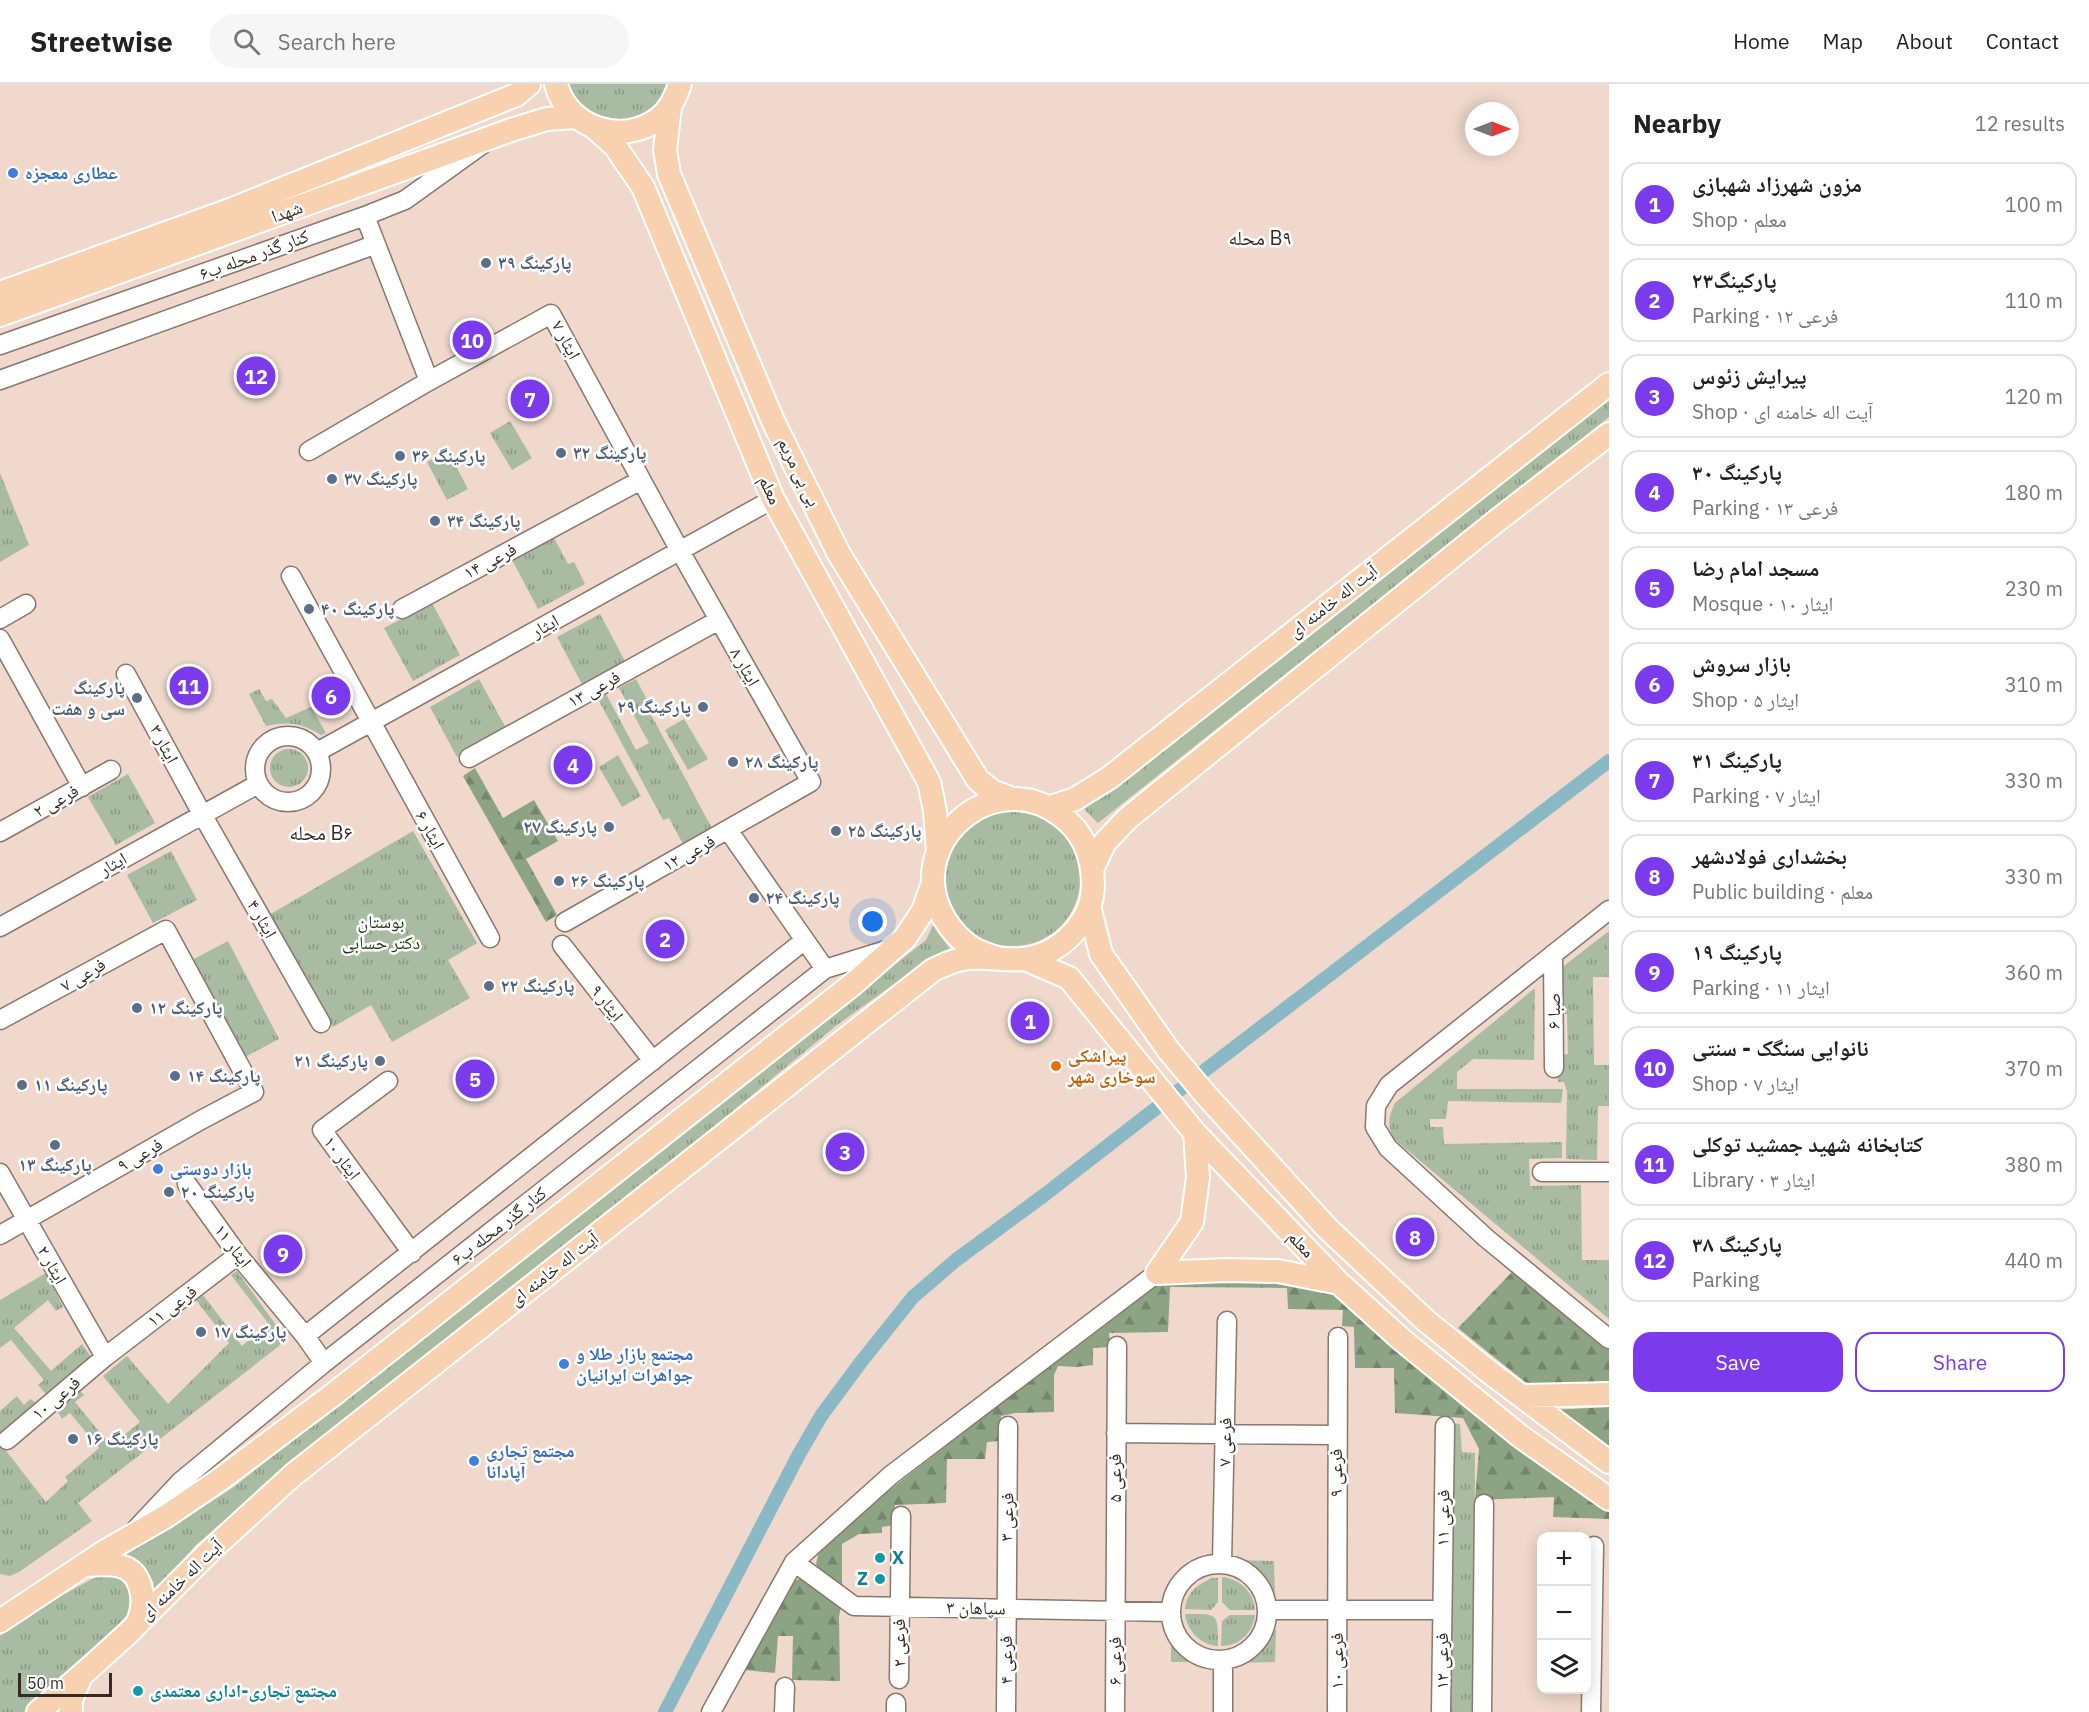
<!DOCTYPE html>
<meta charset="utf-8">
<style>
:root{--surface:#fff;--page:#f6f6f6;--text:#222;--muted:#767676;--line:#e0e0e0;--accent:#7c3aed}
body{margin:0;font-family:"IBM Plex Sans","Noto Naskh Arabic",sans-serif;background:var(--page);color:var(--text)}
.controls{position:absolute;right:18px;bottom:18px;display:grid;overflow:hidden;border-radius:12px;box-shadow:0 3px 15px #0003}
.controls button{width:54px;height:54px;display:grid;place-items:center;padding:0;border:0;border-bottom:2px solid var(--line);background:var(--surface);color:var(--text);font:30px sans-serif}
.compass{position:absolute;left:1465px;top:18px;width:54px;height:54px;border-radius:50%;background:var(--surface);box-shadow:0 3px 15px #0003;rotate:90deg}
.scale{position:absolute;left:18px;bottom:15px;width:94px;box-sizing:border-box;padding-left:6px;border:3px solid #342b27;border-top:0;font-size:16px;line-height:21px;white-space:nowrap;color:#342b27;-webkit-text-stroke:4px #fff;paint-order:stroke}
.you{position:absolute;left:873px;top:838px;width:21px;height:21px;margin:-15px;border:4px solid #fff;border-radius:50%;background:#1a73e8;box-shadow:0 0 0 9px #1a73e833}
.badge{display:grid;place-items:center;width:39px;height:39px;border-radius:50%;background:var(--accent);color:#fff;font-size:20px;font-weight:700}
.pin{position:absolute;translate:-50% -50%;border:3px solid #fff;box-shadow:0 2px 6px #0006}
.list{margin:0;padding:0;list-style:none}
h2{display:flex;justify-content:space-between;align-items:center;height:78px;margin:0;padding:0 24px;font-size:26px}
h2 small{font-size:20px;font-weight:400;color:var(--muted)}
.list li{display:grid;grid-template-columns:39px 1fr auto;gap:18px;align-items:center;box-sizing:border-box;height:84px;margin:0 12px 12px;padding:0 12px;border:2px solid var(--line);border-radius:18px}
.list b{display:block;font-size:22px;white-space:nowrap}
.list p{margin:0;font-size:20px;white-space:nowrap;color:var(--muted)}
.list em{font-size:20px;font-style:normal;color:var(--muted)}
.actions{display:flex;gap:12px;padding:18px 24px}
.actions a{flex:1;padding:14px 0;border:2px solid var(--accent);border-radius:18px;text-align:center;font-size:21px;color:var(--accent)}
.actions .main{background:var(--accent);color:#fff}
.icon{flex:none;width:33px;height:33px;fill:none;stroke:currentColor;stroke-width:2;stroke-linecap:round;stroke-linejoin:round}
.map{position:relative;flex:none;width:1609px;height:1628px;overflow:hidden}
header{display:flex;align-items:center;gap:36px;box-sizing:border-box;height:84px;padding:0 30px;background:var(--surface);border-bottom:2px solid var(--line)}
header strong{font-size:28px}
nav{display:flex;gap:33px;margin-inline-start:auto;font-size:21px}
.search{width:420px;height:54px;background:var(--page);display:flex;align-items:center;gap:15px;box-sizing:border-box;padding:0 21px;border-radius:33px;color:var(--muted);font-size:22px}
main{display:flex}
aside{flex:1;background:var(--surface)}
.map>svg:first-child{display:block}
.grass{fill:url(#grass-tufts)}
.forest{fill:url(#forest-firs)}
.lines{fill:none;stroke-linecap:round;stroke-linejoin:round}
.canal{stroke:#8ab9c5;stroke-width:14}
.minor-casing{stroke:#8b776b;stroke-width:21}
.major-casing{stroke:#fff;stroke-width:26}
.minor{stroke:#fff;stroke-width:18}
.major{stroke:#f8d2b0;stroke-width:22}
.shop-dot{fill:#3f7fe0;stroke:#fff;stroke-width:2}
.service-dot{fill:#5c6f8a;stroke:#fff;stroke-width:2}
.food-dot{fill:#e8710a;stroke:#fff;stroke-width:2}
.culture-dot{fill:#0f9aa8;stroke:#fff;stroke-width:2}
.labels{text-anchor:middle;stroke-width:5;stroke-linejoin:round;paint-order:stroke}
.shop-label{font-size:18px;font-weight:bold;fill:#366cbe;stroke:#fff;text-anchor:start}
.street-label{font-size:18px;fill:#342b27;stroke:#fff}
.service-label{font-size:18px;font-weight:bold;fill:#4e5e75;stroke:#fff;text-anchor:start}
.park-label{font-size:18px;fill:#183909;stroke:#fff}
.food-label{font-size:18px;font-weight:bold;fill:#c56008;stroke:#fff;text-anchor:start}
.culture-label{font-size:18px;font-weight:bold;fill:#0d838f;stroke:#fff;text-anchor:start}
.neighbourhood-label{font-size:20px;fill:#342b27;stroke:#fff}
</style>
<header>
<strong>Streetwise</strong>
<div class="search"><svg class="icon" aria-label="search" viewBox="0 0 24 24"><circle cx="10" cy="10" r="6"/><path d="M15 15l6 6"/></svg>Search here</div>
<nav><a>Home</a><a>Map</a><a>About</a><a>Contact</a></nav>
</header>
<main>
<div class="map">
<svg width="1609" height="1628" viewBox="0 0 1609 1628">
<defs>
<pattern id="grass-tufts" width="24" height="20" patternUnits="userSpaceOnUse" patternTransform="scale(1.5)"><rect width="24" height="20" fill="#a9bba2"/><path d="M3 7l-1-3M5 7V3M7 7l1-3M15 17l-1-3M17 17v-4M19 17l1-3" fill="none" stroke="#8a9884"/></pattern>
<pattern id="forest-firs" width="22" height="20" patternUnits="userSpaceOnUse" patternTransform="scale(1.5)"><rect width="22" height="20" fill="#8ca384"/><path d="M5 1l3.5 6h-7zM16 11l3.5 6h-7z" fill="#73856c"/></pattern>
</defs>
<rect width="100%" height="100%" fill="#f0d9cc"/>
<!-- grass -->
<path class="grass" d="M566,0H668C650,41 606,52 575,17C571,12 569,5 566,0Z
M1609,312V333L1098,739L1083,724Z
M510,337L532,374L512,386L490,349Z
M448,367L468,405L447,416L427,378Z
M0,389L29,461L0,478Z
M553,452L568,480L574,478L585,500L538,525L511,474Z
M432,519L460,571L413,597L384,544Z
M600,530L627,581L584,604L557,553Z
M479,595L507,646L457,673L430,623Z
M636,595L651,623L648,625L714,748L685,764L669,734L663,736L598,615L606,610L636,666L649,659L619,604Z
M259,605L266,617L272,615L286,634L311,623L326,649L321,651C303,639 287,637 266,642L249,610Z
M684,635L708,675L688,686L665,646Z
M270 684a19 19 0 1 1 38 0a19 19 0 1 1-38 0Z
M618,671L641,712L622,723L599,683Z
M128,690L155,739L116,761L88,713Z
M946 795a67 67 0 1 1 134 0a67 67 0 1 1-134 0Z
M413,747L477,859L448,876L470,914L392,958L371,921L333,943L269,831Z
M171,767L197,816L153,839L127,791Z
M933,841L950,865L933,872L837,941L604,1133L339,1340L196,1461L151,1512L154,1499C142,1482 141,1477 120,1472L177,1440L235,1402L926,856Z
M1609,847V893H1593L1594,981H1609V1022H1598L1597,1076L1566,1075L1567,1008L1564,998H1558L1557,971L1568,970L1567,930H1557L1556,888Z
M228,857L279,955L243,974L192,876Z
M1535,904L1534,976L1473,975L1457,988V1005H1563L1561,1019L1448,1017L1446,1035H1430V1043H1443L1444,1060L1562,1058V1074L1529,1075L1530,1102L1581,1101L1582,1176H1609V1235L1394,1055C1387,1041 1388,1034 1395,1019Z
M237,1187L284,1252L279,1262L78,1419L92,1437L19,1488L10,1492L0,1490V1359L46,1418L68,1397L65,1393L99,1364L70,1329L62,1335L58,1328L61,1323L80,1307L84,1311L75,1318L111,1362L140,1338L103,1292L127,1272L168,1320L229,1259L196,1216L203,1211L242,1262L268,1239L231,1191Z
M46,1189L63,1223L56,1227L48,1216L14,1244L51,1287L82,1260L91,1273V1278L53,1311L46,1310L38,1301L44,1296L11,1256L0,1264V1216Z
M17,1312L24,1321L30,1315L35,1318V1323L0,1353V1327Z
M1450,1339L1460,1340L1462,1368L1475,1369L1474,1628H1446Z
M1235,1476L1274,1477L1275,1515C1264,1499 1252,1487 1235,1476Z
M103,1490L121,1493L133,1504L131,1534L31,1623L24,1628H0V1552C33,1529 66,1507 103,1490Z
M1222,1493C1240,1495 1254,1508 1255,1526H1230L1222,1518Z
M1212,1494H1218V1518L1211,1526L1185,1525C1187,1508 1197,1501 1212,1494Z
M1185,1530C1218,1530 1218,1528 1218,1562C1201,1561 1187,1547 1185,1530Z
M1230,1531H1255C1253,1549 1239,1562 1221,1562L1222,1537Z
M1276,1545L1275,1578L1240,1579L1258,1566Z
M1171,1549L1189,1569L1205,1578H1171Z"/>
<!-- forest -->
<path class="forest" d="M475,684L503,734L534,716L558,757L526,775L557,831L546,838L463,692Z
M1512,1188L1609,1266V1297L1537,1301L1525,1298L1458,1244Z
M1233,1190L1328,1205L1609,1426V1435L1553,1433L1554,1413L1475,1416L1479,1365L1463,1334L1395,1329L1394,1284H1355L1354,1243L1342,1242L1343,1226L1288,1225L1287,1204L1170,1203L1168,1248L1109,1249L1110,1263L1093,1264V1281L1077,1283L1058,1282L1054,1291V1328L1015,1329L1001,1332L999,1357L987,1358L985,1375H947L946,1419L895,1421L894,1441L882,1443V1449L859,1450L842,1460V1500L848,1507L821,1488L816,1480L820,1462L843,1442L1048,1283L1157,1193Z
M1609,1323V1367L1550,1326Z
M801,1494L841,1522L839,1533L840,1597L792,1596L793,1552H778L775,1589L745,1586L784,1512L794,1497Z"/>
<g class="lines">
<!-- canal -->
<path class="canal" d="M665,1628L798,1372L821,1332L861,1278L913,1213L956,1176L1043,1112L1204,987L1609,677"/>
<defs>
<path id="minor" d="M365,132L429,297L551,230L680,467L811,698L565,838
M0,261L365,132L405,116L483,60
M0,296L374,161
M309,367L429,297
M291,492L490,854
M402,525L641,396
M0,535L26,520
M0,555L82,703
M126,590L202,730L321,939
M255 685a33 33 0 1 1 66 0a33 33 0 1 1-66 0Z
M317,668L773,415
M469,674L719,536
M728,746L825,885
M0,748L111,686
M1609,826L1389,1001L1376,1022L1375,1043L1388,1064L1486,1154L1609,1255
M0,843L258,700
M562,861L653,977
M1553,870L1554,984
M0,936L166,846L254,1008L201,1036L0,1151
M388,997L322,1046L412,1169
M1542,1088H1609
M0,1089L105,1273
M187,1100L238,1171L305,1252L324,1279
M305,1252L805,856
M1116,1349L1337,1351
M7,1356L105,1273L238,1171
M136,1445L181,1397L324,1279L825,885L889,865
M794,1478L854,1522L1171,1528
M1222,1479L1227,1237
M1171 1528a48 48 0 1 1 96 0a48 48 0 1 1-96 0Z
M1268,1526H1442
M1223,1576V1628
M899,1595L901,1432
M711,1628L794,1478L891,1391L1157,1189
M784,1628L785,1603
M896,1628V1619
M1006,1628L1008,1342
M1115,1628L1117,1262
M1337,1628L1338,1253
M1441,1628L1445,1342
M1482,1628L1484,1420
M1591,1628L1594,1462"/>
<path id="major" d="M556,0C567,44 622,62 658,35C670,26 675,14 680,0
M670,23L665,66L669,90L773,337L839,470L978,696L992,707L1010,714
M596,45L615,62L643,103L773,415L929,698L935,727L938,769
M0,209L230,126L516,11L529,0
M0,231L511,46L547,35L577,33
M1051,723L1075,715L1109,694L1609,300
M1093,783L1105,758L1128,734L1494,439L1609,350
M1090,826L1101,870L1169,967L1205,1010L1327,1144L1425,1236L1488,1287L1609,1378
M1025,875L1069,894L1195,1049L1339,1199L1402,1256L1520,1352L1609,1415
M1157,1189L1226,1186L1278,1187L1339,1199
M1157,1189L1192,1138L1198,1093L1195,1049
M1522,1312L1609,1310
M0,1537L104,1468L165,1433L218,1397L334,1310L853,900L905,854L923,827L933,799
M137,1540L211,1466L293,1391L933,886C942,882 953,876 963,875C982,871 1002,877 1022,875C1059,872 1093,838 1093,801C1093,772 1084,748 1060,731C992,680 901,761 944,834C951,846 960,856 972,864C979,869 989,871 997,874
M38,1628C65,1606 90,1584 115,1561C122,1554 133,1546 138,1538C143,1526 144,1514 140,1502C133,1476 106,1480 85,1481
M71,1628V1616L80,1594"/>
</defs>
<!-- minor casing -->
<use href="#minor" class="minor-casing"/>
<!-- major casing -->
<use href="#major" class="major-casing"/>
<!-- minor -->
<use href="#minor" class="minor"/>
<!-- major -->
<use href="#major" class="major"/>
</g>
<!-- markers -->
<g class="shop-dot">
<circle cx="13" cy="89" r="6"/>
<circle cx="158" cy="1085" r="6"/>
<circle cx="564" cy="1280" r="6"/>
<circle cx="474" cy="1377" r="6"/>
</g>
<g class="service-dot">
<circle cx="486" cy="179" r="6"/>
<circle cx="561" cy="369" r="6"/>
<circle cx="400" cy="372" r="6"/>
<circle cx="332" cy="395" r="6"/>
<circle cx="435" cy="437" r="6"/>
<circle cx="309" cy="525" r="6"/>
<circle cx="137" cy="614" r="6"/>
<circle cx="703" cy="623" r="6"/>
<circle cx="733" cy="678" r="6"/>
<circle cx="609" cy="743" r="6"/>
<circle cx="836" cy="747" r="6"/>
<circle cx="559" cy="797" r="6"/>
<circle cx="754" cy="814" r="6"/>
<circle cx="489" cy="902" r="6"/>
<circle cx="137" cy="924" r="6"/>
<circle cx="380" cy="977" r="6"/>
<circle cx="175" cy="992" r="6"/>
<circle cx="22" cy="1001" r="6"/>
<circle cx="55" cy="1061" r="6"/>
<circle cx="169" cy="1108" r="6"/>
<circle cx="201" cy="1248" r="6"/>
<circle cx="73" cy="1355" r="6"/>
</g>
<circle class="food-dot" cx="1056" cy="982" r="6"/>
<g class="culture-dot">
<circle cx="880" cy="1474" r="6"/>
<circle cx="880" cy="1495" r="6"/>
<circle cx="138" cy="1607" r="6"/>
</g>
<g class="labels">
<!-- shop labels -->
<g class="shop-label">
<text x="25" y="95">عطاری معجزه</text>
<text x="170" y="1091">بازار دوستی</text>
<text x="576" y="1276">مجتمع بازار طلا و<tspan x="576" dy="21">جواهرات ایرانیان</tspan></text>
<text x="486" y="1373">مجتمع تجاری<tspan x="486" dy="21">آپادانا</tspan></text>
</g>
<!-- street labels -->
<g class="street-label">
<text transform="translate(287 128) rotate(-20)" y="6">شهدا</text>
<text transform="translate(254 171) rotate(-20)" y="6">کنار گذر محله ب۶</text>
<text transform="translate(566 256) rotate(62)" y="6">ایثار ۷</text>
<text transform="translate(799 388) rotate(64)" y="6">بی بی مریم</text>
<text transform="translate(770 406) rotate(65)" y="6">معلم</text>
<text transform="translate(490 477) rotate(-28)" y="6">فرعی ۱۴</text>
<text transform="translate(1333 517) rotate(-38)" y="6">آیت اله خامنه ای</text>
<text transform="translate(545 542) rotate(-29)" y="6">ایثار</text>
<text transform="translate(745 583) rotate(60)" y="6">ایثار ۸</text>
<text transform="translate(594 605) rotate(-29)" y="6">فرعی ۱۳</text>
<text transform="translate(164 660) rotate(62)" y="6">ایثار ۳</text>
<text transform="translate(56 717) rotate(-29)" y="6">فرعی ۲</text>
<text transform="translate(430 746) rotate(61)" y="6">ایثار ۶</text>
<text transform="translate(689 769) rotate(-29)" y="6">فرعی ۱۲</text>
<text transform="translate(113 780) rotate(-29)" y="6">ایثار</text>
<text transform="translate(262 835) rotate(60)" y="6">ایثار ۴</text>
<text transform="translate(83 891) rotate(-30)" y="6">فرعی ۷</text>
<text transform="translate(607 919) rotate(52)" y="6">ایثار ۹</text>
<text transform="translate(1554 927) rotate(-90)" y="6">صبا ۶</text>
<text transform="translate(140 1071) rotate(-30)" y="6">فرعی ۹</text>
<text transform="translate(342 1074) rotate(54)" y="6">ایثار ۱۰</text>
<text transform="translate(499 1142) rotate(-38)" y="6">کنار گذر محله ب۶</text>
<text transform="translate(1301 1160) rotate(46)" y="6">معلم</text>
<text transform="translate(233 1162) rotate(53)" y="6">ایثار ۱۱</text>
<text transform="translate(52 1181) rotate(60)" y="6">ایثار ۲</text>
<text transform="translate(554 1185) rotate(-38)" y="6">آیت اله خامنه ای</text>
<text transform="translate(172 1222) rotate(-37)" y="6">فرعی ۱۱</text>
<text transform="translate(56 1314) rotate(-40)" y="6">فرعی ۱۰</text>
<text transform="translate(1225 1358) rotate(-89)" y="6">فرعی ۷</text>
<text transform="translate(1336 1389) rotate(-90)" y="6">فرعی ۹</text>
<text transform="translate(1115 1394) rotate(-90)" y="6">فرعی ۵</text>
<text transform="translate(1007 1433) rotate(-89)" y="6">فرعی ۳</text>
<text transform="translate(1443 1434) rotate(-89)" y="6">فرعی ۱۱</text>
<text transform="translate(181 1496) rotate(-44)" y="6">آیت اله خامنه ای</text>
<text transform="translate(976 1524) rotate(1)" y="6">سپاهان ۳</text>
<text transform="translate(899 1559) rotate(-90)" y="6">فرعی ۲</text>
<text transform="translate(1006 1576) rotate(-90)" y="6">فرعی ۴</text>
<text transform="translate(1115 1577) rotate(-90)" y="6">فرعی ۶</text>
<text transform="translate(1337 1577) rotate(-90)" y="6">فرعی ۱۰</text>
<text transform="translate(1442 1577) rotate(-90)" y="6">فرعی ۱۲</text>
</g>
<!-- service labels -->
<g class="service-label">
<text x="498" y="185">پارکینگ ۳۹</text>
<text x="573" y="375">پارکینگ ۳۲</text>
<text x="412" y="378">پارکینگ ۳۶</text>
<text x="344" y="401">پارکینگ ۳۷</text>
<text x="447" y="443">پارکینگ ۳۴</text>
<text x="321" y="531">پارکینگ ۴۰</text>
<text x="125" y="610" text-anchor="end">پارکینگ<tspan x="125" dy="21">سی و هفت</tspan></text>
<text x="691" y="629" text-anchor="end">پارکینگ ۲۹</text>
<text x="745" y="684">پارکینگ ۲۸</text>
<text x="597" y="749" text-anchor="end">پارکینگ ۲۷</text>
<text x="848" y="753">پارکینگ ۲۵</text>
<text x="571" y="803">پارکینگ ۲۶</text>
<text x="766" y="820">پارکینگ ۲۴</text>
<text x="501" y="908">پارکینگ ۲۲</text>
<text x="149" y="930">پارکینگ ۱۲</text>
<text x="368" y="983" text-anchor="end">پارکینگ ۲۱</text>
<text x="187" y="998">پارکینگ ۱۴</text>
<text x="34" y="1007">پارکینگ ۱۱</text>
<text x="55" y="1087" text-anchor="middle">پارکینگ ۱۳</text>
<text x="181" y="1114">پارکینگ ۲۰</text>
<text x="213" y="1254">پارکینگ ۱۷</text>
<text x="85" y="1361">پارکینگ ۱۶</text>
</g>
<!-- park labels -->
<g class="park-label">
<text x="381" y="844">بوستان<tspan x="381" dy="21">دکتر حسابی</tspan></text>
</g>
<!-- food labels -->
<g class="food-label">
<text x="1068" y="978">پیراشکی<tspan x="1068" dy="21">سوخاری شهر</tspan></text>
</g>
<!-- culture labels -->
<g class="culture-label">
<text x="892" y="1480">X</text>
<text x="868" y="1501" text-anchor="end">Z</text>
<text x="150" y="1613">مجتمع تجاری-اداری معتمدی</text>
</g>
<!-- neighbourhood labels -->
<g class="neighbourhood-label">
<text x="1260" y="161">محله B۹</text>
<text x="321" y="756">محله B۶</text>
</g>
</g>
</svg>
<div class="controls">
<button>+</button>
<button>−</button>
<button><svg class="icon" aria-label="layers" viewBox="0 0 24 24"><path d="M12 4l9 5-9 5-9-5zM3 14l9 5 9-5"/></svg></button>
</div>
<svg class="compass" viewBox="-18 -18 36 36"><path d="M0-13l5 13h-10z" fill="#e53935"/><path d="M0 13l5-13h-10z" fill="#767676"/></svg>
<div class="scale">50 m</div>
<div class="you"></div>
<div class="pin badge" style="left:1030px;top:937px">1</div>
<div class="pin badge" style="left:665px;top:855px">2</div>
<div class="pin badge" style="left:845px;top:1068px">3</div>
<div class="pin badge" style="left:573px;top:681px">4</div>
<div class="pin badge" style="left:475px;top:995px">5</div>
<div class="pin badge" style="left:331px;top:612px">6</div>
<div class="pin badge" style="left:530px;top:315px">7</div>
<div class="pin badge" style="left:1415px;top:1153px">8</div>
<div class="pin badge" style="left:283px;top:1170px">9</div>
<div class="pin badge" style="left:472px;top:256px">10</div>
<div class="pin badge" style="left:189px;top:602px">11</div>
<div class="pin badge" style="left:256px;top:292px">12</div>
</div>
<aside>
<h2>Nearby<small>12 results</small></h2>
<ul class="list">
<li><span class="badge">1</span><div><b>مزون شهرزاد شهبازی</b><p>Shop · معلم</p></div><em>100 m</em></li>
<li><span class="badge">2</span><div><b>پارکینگ۲۳</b><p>Parking · فرعی ۱۲</p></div><em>110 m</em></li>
<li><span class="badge">3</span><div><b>پیرایش زئوس</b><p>Shop · آیت اله خامنه ای</p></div><em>120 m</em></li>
<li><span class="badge">4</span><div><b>پارکینگ ۳۰</b><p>Parking · فرعی ۱۳</p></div><em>180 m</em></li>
<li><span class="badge">5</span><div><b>مسجد امام رضا</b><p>Mosque · ایثار ۱۰</p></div><em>230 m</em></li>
<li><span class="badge">6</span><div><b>بازار سروش</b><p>Shop · ایثار ۵</p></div><em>310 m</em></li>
<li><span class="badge">7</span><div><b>پارکینگ ۳۱</b><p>Parking · ایثار ۷</p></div><em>330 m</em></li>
<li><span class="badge">8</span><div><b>بخشداری فولادشهر</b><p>Public building · معلم</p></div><em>330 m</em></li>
<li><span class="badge">9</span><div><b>پارکینگ ۱۹</b><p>Parking · ایثار ۱۱</p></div><em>360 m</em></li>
<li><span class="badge">10</span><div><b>نانوایی سنگک - سنتی</b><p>Shop · ایثار ۷</p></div><em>370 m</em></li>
<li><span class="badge">11</span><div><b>کتابخانه شهید جمشید توکلی</b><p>Library · ایثار ۳</p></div><em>380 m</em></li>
<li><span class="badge">12</span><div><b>پارکینگ ۳۸</b><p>Parking</p></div><em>440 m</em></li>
</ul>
<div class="actions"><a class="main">Save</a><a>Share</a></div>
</aside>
</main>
